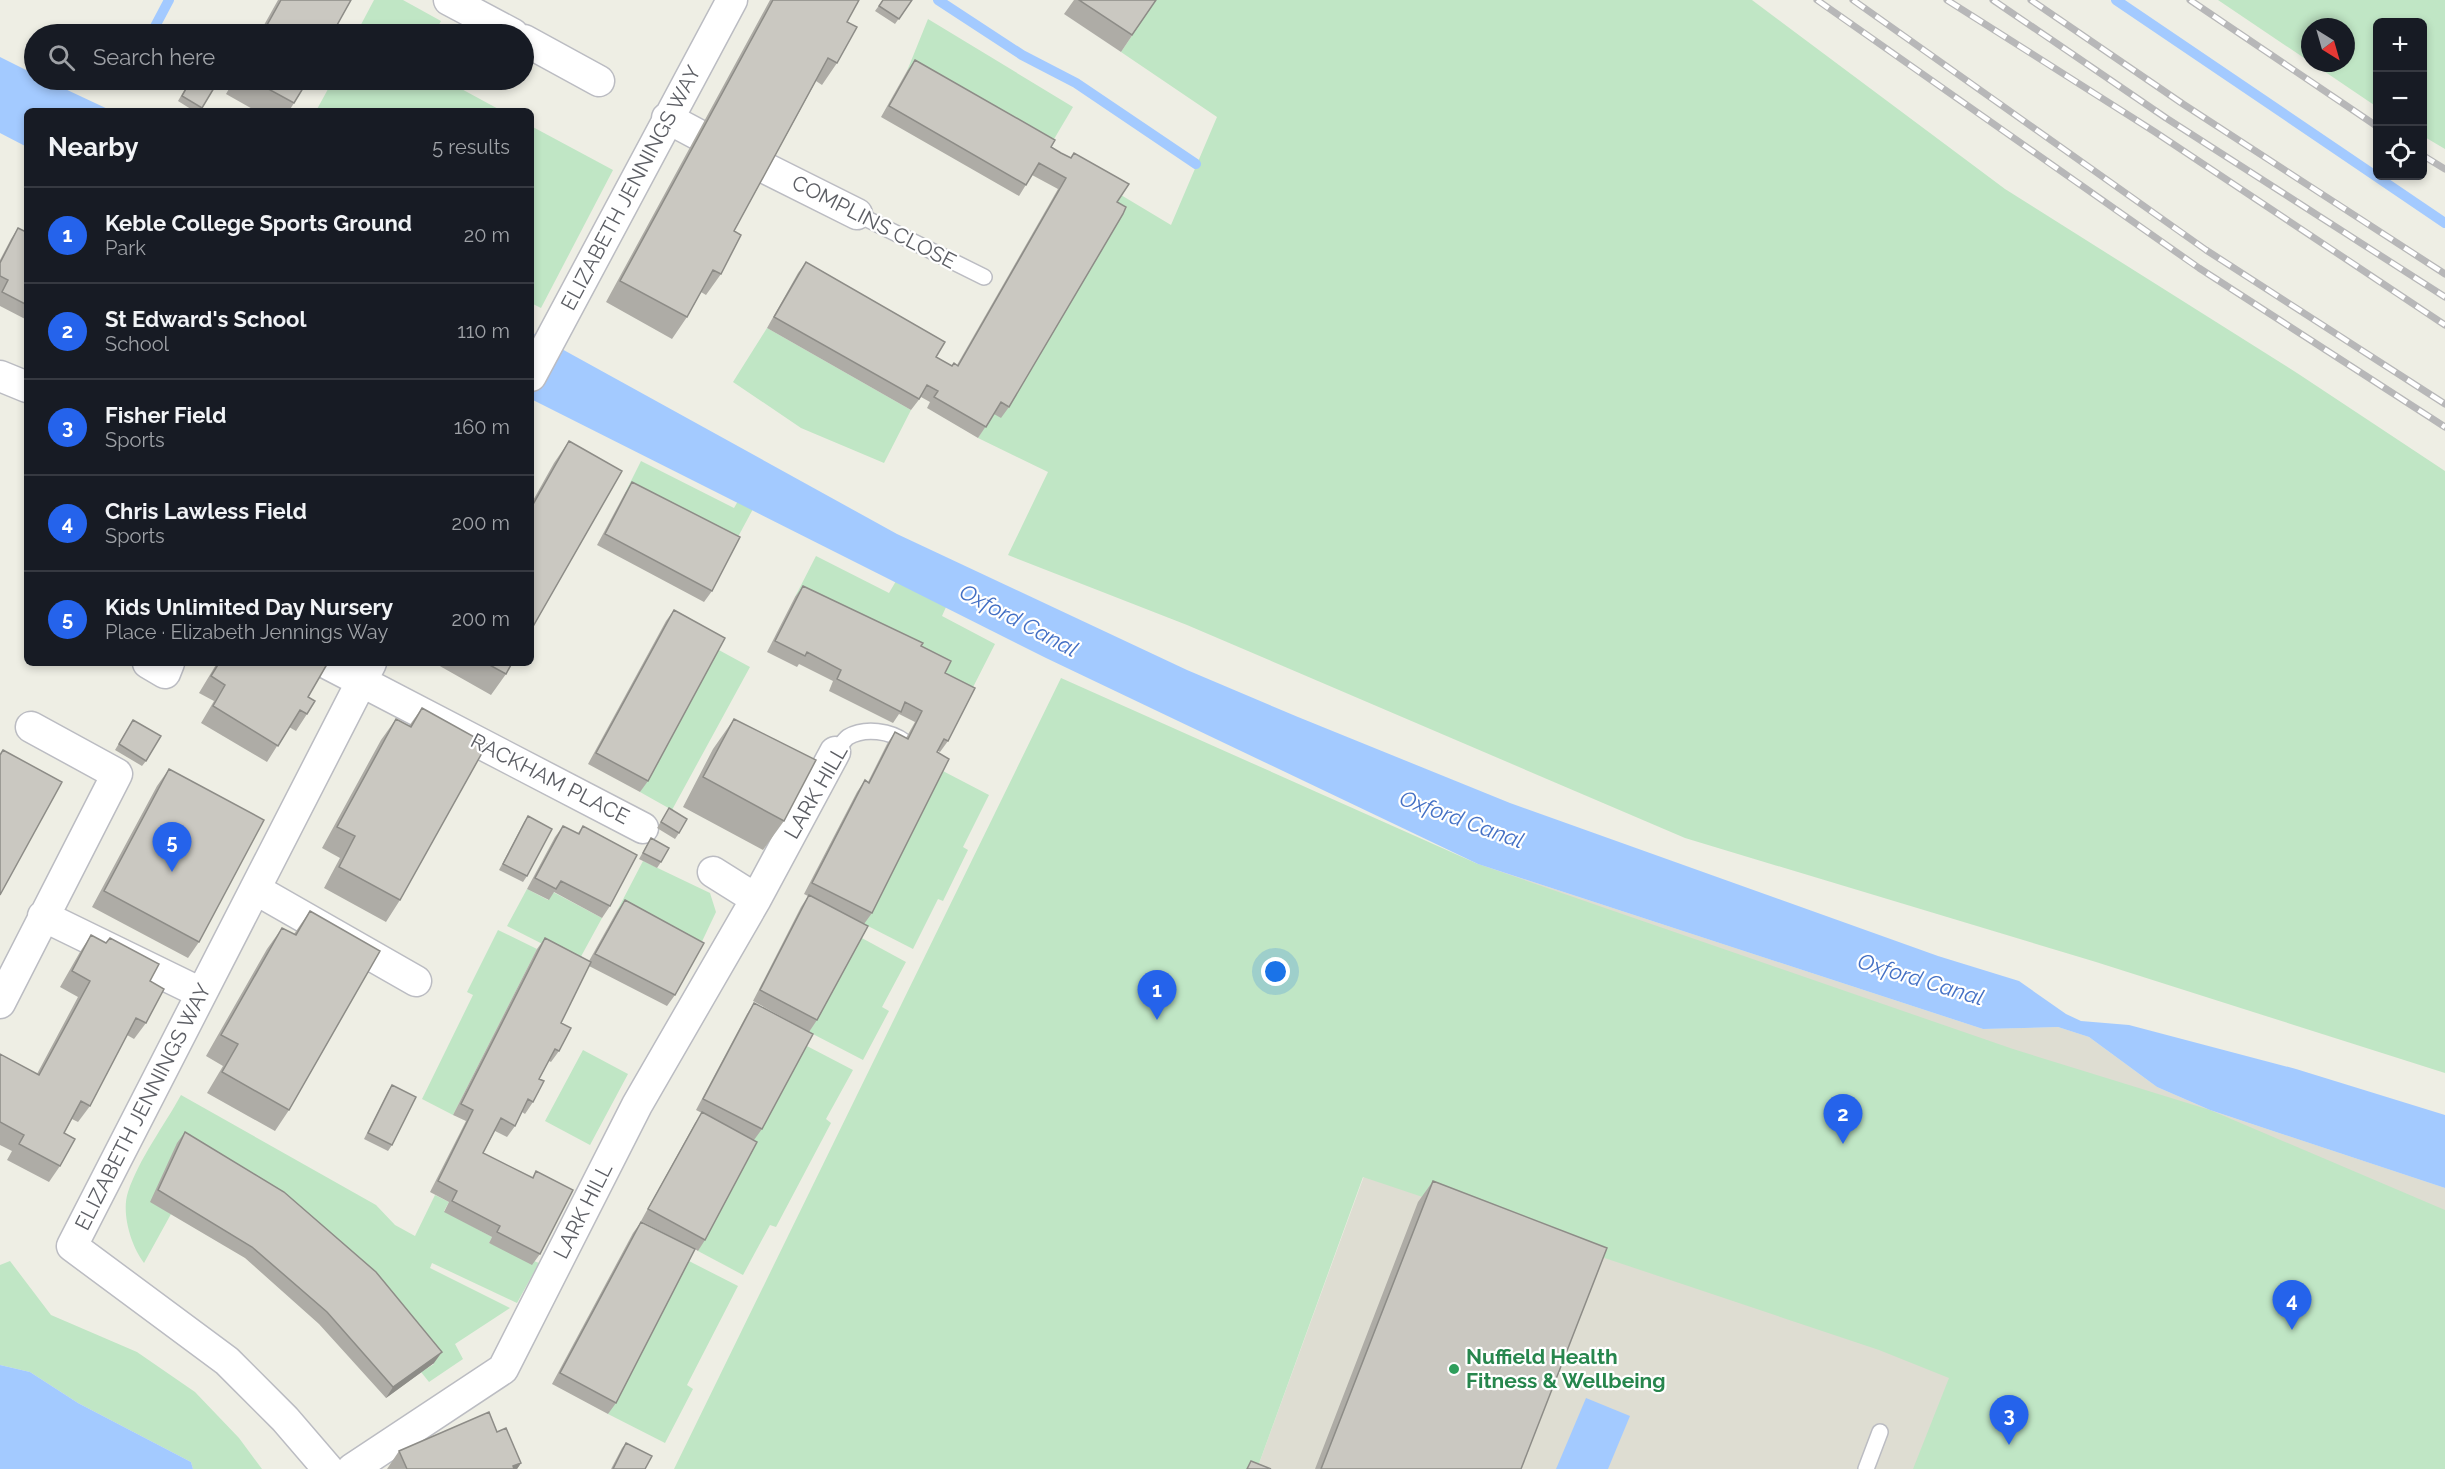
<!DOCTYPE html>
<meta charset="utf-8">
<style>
:root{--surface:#171b24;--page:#20242c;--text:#f1f3f6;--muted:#9ea1a6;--line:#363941;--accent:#2563eb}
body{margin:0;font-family:Raleway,sans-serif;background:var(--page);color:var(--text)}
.controls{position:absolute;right:18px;top:18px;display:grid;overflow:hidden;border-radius:9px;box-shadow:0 3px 9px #0003}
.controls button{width:54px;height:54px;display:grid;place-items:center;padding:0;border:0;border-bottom:2px solid var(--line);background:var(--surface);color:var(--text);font:30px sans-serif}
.compass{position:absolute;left:2301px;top:18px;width:54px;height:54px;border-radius:50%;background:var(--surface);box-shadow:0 3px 9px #0003;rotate:143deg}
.you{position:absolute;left:1276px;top:972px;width:21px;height:21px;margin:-15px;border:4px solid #fff;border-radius:50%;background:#1a73e8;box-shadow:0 0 0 9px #1a73e833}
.badge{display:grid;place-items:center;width:39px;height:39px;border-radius:50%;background:var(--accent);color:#fff;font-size:20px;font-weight:700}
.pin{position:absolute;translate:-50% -50px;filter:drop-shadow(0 2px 3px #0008)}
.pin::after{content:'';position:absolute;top:32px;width:21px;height:18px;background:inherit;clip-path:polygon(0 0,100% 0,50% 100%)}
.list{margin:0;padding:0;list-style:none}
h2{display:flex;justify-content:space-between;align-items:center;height:78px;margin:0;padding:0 24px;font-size:26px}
h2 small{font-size:20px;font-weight:400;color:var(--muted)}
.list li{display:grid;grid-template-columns:39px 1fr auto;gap:18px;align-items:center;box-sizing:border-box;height:96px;padding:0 24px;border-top:2px solid var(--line)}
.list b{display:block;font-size:22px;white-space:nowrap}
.list p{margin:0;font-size:20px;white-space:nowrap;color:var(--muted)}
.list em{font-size:20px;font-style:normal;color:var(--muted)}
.icon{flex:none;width:33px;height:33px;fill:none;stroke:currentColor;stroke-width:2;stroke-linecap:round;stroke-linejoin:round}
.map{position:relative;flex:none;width:2445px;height:1469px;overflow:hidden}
.search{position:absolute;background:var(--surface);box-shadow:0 3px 9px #0003;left:24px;top:24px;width:510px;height:66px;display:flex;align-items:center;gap:15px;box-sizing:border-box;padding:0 21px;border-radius:33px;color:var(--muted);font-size:22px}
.panel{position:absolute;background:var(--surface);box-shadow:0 3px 9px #0003;left:24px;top:108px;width:510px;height:558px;border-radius:9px}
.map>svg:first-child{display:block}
.education{fill:#deddd2}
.green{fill:#c0e6c5}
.water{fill:#a3caff}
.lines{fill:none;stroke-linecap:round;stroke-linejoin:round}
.stream{stroke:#a3caff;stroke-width:10}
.lane-casing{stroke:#bbbcc2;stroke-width:18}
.street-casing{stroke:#bbbcc2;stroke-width:33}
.lane{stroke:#fff;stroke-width:15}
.street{stroke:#fff;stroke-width:30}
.rail-casing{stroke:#b7b7b8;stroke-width:7}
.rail{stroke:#fff;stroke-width:4.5;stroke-dasharray:14;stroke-linecap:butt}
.wall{fill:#aeaca6}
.shaded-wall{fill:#8d8c87}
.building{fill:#cac8c1;stroke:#8d8c87;stroke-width:1.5}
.leisure-dot{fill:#2e9e5b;stroke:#fff;stroke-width:2}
.labels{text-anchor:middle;stroke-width:4.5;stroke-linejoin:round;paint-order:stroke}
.street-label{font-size:21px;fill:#5c5e64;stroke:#fff}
.leisure-label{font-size:21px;font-weight:bold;fill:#27864d;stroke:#fff;text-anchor:start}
.water-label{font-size:22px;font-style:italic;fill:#4470c4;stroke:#fff}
</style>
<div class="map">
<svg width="2445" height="1469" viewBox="0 0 2445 1469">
<rect width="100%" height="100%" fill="#eeeee4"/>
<!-- education -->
<path class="education" d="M1478,864L1983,1029L2058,1027L2089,1037L2157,1087L2210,1110L2445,1188V1469H1257Z"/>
<!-- green -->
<path class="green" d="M374,0H403L441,21L434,34H356Z
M1156,0H1752L2005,189L2297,373L2445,471V1073L2096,962L1685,838L1187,625L1008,555L1048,472L978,438L1121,195L1171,225L1217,117L1121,52Z
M2218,0H2445V149L2423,136L2422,22H2378L2377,107L2312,63H2346V27H2310V62Z
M928,19L1073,107L1047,151L907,71Z
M333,80H445L502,111H316Z
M531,126L613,170L541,308L531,303Z
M767,328L911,410L884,463L801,428L733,382Z
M641,461L734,508L738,501L753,509L732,548L625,493Z
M816,556L889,593L896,581L946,607L942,616L995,644L967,699L795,597Z
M717,649L750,667L672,810L640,792Z
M1061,678L1478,864L2013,1049L2210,1110L2445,1210V1469H1913L1949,1378L1879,1350L1363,1177L1257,1469H674Z
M941,770L989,795L963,847L968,850L943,901L938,899L913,949L864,924Z
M643,861L710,893L716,912L696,954L617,911Z
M527,889L548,900L553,892L602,918L578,962L507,926Z
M498,930L537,949L453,1115L422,1099L473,995L467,992Z
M860,937L906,962L882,1007L889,1011L863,1060L809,1032Z
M805,1045L853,1070L826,1119L831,1123L776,1227L770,1225L743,1275L698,1251L749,1153L737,1146Z
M583,1050L628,1074L590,1145L545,1121Z
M181,1095L376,1205L395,1225L415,1236L435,1195L449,1202L444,1211L492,1237L489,1243L539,1263L517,1303L432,1263L430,1268L510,1308L455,1344L463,1359L429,1382L421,1372L434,1364L150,1201L171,1214L144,1263C131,1246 121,1213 128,1192C139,1159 164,1126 181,1095Z
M687,1260L738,1286L687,1385L693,1389L665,1443L608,1414Z
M10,1261L51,1315L137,1352L195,1392L239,1438L262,1469H193L191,1462L78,1403L30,1372L0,1365V1265Z"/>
<!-- water -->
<path class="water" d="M0,57L34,74V80H46L112,111H27V147L0,133Z
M531,332L897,534L1187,670L1298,717L1510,803L1938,956L2019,981L2066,1014L2081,1021L2129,1025L2296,1069L2445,1115V1188L2210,1110L2157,1087L2089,1037L2058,1027L1983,1029L1478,864L1046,658L531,399Z
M0,1365L30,1372L78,1403L191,1462L193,1469H0Z
M1586,1398L1630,1416L1608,1469H1556Z"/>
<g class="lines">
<!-- stream -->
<path class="stream" d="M938,0L1022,55L1076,83L1196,164
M2116,0L2445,223
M151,34L169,0"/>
<defs>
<path id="lane" d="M857,214L984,277
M835,752C839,748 844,740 848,737C865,727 891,731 905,742
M1866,1469L1880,1432"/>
<path id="street" d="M449,0L513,34
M524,40L599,81
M667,118L697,134
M765,168L857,214
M0,376L27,387
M531,376L732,0
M148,663L165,673L169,663
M326,663L643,828
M713,872L756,899
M255,889L416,981
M43,916L201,993
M0,1003L117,774L31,727
M328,1469L285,1419L227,1361L72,1246L371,663
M352,1469L503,1369L637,1105L756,899L835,752"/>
</defs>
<!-- lane casing -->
<use href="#lane" class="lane-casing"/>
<!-- street casing -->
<use href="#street" class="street-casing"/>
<!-- lane -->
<use href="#lane" class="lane"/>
<!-- street -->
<use href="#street" class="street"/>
<defs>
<path id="rail" d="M1817,0L2199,268L2445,427
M1853,0L2206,250L2445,404
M1947,0L2155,132L2445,325
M1993,0L2166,118L2445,297
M2031,0L2183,104L2445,274
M2190,0L2378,127
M2422,155L2445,169"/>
</defs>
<!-- rail casing -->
<use href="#rail" class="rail-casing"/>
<!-- rail -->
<use href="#rail" class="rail"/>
</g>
<!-- wall -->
<path class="wall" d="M278,0H351L332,34H259Z
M770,0H859L847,22L837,63L822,85L816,81L734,231L721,274L706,295L701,292L687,317L672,339L606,302Z
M883,0H912L895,24L875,11Z
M1074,0H1156L1121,52L1064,14Z
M915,60L1051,147L1117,202L1009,407L1001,418L994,414L978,438L927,408L930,402L921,397L911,410L767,328L798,273L806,262L936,357L952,366L957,365L1058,189L1032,175L1019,196L881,117L907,71Z
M190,80L214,88L200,111H194L178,101Z
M234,80H308L294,103L289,111H256L226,94Z
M27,226V320L0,306V260L11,239L18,228L24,231Z
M569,441L531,630V504L554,463Z
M632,482L712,591L704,602L597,545L625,493Z
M803,586L921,646L945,673L948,741L940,752L938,751L872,913L864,924L817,1020L809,1032L753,1001L801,907L808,896L804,894L857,792L865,780L868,782L887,744L895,732L906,738L915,722L899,714L893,723L829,691L833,681L799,664L797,667L767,652L795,597Z
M674,610L648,781L640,792L588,764L666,621Z
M217,663H321L308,697L307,714L296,731L289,727L267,762L201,723L214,701L199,693Z
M440,663H512L506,674L491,695L438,665Z
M422,708L400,900L386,922L324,888L340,858L322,848L381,740L396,719L409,726Z
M734,719L784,821L763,850L683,807L713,749Z
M133,720L146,761L142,766L115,750Z
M169,769L199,942L188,958L92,907L157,786Z
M669,808L679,833L675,839L657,828Z
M528,816L527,876L523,882L499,870L524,822Z
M563,826L578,833L583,826L610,906L602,918L554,892L549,900L527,889L555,837Z
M651,838L661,862L657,868L639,859Z
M625,900L675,995L667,1006L589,966L561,1023L559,1051L551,1062L549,1061L539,1079L533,1102L525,1114L522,1112L515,1126L507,1137L495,1131L483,1153L532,1178L536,1171L540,1254L532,1265L489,1243L492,1237L444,1212L449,1202L430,1192L466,1121L453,1115L537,949L545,938L589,961L617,911Z
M310,911L289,1110L275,1131L207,1093L223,1066L206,1056L267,949L282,928L294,934Z
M91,935L150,981L146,1023L134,1039L127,1035L90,1106L78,1122L72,1119L64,1133L60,1166L49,1182L7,1160L12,1151L0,1145V1054L37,1074L78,997L60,987L80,952Z
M754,1003L762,1129L754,1140L705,1240L698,1251L695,1249L616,1403L608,1414L552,1384L633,1233L641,1222L683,1243L641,1221L695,1123L702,1113L696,1110L747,1014Z
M392,1085V1145L388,1151L364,1139L388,1091Z
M185,1132L434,1363L386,1398L319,1324L245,1258L150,1202L177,1143Z
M1433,1181L1521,1469H1315L1418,1202Z
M497,1432L521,1463L517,1469H387L399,1451Z
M626,1443L645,1469H611L622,1448Z"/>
<!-- shaded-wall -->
<path class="shaded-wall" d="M442,1352L434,1363L386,1398L393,1387Z
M521,1463L517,1469H511L513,1466Z"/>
<!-- building -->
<path class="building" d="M281,0H351L332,34H262Z
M773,0H859L847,22L857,27L837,63L828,58L734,231L741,235L721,274L713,270L687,317L620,281Z
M883,0H912L899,19L879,6Z
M1079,0H1156L1132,35Z
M915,60L1055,140L1051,147L1061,153L1071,158L1074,153L1129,184L1117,202L1126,207L1123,214L1009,407L1001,402L986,427L934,397L938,391L927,385L919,399L774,317L806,262L945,342L936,357L952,366L954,363L958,366L1066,178L1039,163L1026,185L889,106Z
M191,80H199L214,88L202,108L182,96Z
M252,80H308L294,103Z
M18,228L26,232L27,229V305L2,292L8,280L0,276V263Z
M569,441L622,471L531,630V508Z
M632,482L740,537L712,591L605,534Z
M803,586L923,643L921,646L951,661L945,673L975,688L948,741L944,739L937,752L949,759L872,913L812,883L865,780L869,783L895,732L908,739L922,711L905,702L901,712L837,679L841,670L807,652L805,656L775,641Z
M674,610L725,638L648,781L596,753Z
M219,663H321L326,666L308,697L315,701L307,714L300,710L278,746L213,706L225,685L211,676Z
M486,663H512L506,674Z
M422,708L487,744L400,900L339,867L355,836L337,827L396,719L411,727Z
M734,719L816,760L784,821L703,777Z
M133,720L161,736L146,761L119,744Z
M3,750L62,782L0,895V755Z
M169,769L264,820L199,942L104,891Z
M669,808L687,819L679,833L661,822Z
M528,816L552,829L527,876L503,864Z
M563,826L579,834L583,826L637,855L610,906L561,881L556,889L535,878Z
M651,838L669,848L661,862L643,853Z
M809,895L868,926L817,1020L760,990Z
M625,900L704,943L675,995L595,954Z
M310,911L380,951L289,1110L222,1072L238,1044L221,1035L282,928L296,935Z
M91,935L106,943L110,938L159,964L150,981L164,989L146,1023L136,1018L90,1106L81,1101L64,1133L75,1139L60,1166L19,1144L24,1135L0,1122V1054L39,1075L90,981L72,971Z
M545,938L591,962L561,1023L571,1028L559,1051L555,1049L539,1079L544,1081L533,1102L528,1099L515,1126L501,1118L483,1153L533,1178L536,1171L573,1190L540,1254L497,1232L500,1226L452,1201L457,1191L438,1181L473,1110L461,1104Z
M754,1003L813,1034L762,1129L703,1099Z
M392,1085L416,1097L392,1145L368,1133Z
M702,1112L757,1142L705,1240L648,1209Z
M185,1132L284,1192L376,1272L442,1352L393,1387L327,1312L252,1247L158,1190Z
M1433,1181L1607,1248L1521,1469H1321Z
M641,1222L695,1249L616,1403L560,1373Z
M489,1412L497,1432L506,1428L521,1463L513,1466L514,1469H407L399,1451Z
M626,1443L652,1456L645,1469H613Z
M1251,1461L1271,1469H1247Z"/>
<!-- markers -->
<circle class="leisure-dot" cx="1454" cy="1369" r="6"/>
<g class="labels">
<!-- street labels -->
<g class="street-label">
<text transform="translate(631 188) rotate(-62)" y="7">ELIZABETH JENNINGS WAY</text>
<text transform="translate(874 222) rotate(27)" y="7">COMPLINS CLOSE</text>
<text transform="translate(550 779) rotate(27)" y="7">RACKHAM PLACE</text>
<text transform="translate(816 792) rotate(-60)" y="7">LARK HILL</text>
<text transform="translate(143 1107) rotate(-63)" y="7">ELIZABETH JENNINGS WAY</text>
<text transform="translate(583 1211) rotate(-63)" y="7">LARK HILL</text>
</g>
<!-- leisure labels -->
<g class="leisure-label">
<text x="1466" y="1364">Nuffield Health<tspan x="1466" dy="24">Fitness &amp; Wellbeing</tspan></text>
</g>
<!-- water labels -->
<g class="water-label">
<text transform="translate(1019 620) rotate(28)" y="8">Oxford Canal</text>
<text transform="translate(1462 819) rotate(20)" y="8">Oxford Canal</text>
<text transform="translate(1921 979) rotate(17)" y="8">Oxford Canal</text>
</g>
</g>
</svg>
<div class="controls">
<button>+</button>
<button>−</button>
<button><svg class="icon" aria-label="locate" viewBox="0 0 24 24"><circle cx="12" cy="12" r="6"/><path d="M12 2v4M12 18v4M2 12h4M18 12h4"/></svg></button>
</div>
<svg class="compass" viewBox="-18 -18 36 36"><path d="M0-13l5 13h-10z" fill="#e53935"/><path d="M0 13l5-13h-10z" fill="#9ea1a6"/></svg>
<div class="you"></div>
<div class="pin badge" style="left:1157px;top:1020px">1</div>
<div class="pin badge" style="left:1843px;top:1144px">2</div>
<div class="pin badge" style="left:2009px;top:1445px">3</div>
<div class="pin badge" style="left:2292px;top:1330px">4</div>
<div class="pin badge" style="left:172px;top:872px">5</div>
<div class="search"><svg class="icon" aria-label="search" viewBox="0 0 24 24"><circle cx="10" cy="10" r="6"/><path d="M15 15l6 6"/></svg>Search here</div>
<section class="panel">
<h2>Nearby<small>5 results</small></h2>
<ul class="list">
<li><span class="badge">1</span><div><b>Keble College Sports Ground</b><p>Park</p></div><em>20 m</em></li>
<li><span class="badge">2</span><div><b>St Edward's School</b><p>School</p></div><em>110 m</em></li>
<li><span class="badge">3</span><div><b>Fisher Field</b><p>Sports</p></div><em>160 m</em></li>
<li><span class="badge">4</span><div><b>Chris Lawless Field</b><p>Sports</p></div><em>200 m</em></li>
<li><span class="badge">5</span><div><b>Kids Unlimited Day Nursery</b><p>Place · Elizabeth Jennings Way</p></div><em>200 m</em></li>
</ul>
</section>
</div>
